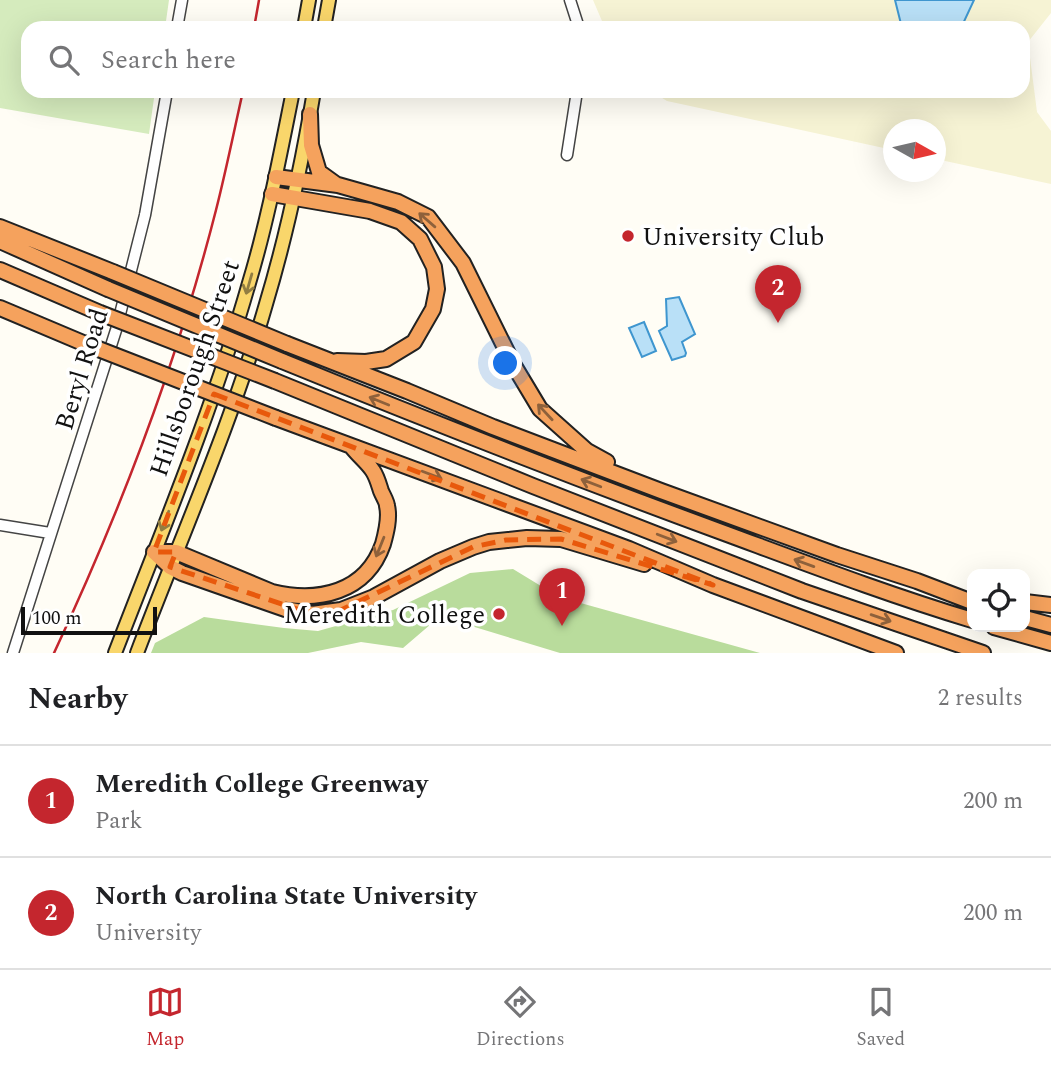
<!DOCTYPE html>
<style>
:root{--surface:#fff;--page:#f2f2f2;--text:#202124;--muted:#757577;--line:#e0e0e0;--accent:#c4262e}
body{margin:0;font-family:Spectral,serif;background:var(--page);color:var(--text)}
.controls{position:absolute;right:21px;bottom:21px;display:grid;overflow:hidden;border-radius:14px;box-shadow:0 7px 28px #0002}
.controls button{width:63px;height:63px;display:grid;place-items:center;padding:0;border:0;border-bottom:2px solid var(--line);background:var(--surface);color:var(--text);font:35px sans-serif}
.compass{position:absolute;left:883px;top:119px;width:63px;height:63px;border-radius:50%;background:var(--surface);box-shadow:0 7px 28px #0002;rotate:98deg}
.scale{position:absolute;left:21px;bottom:18px;width:136px;box-sizing:border-box;padding-left:7px;border:4px solid #111;border-top:0;font-size:19px;line-height:24px;white-space:nowrap;color:#111;-webkit-text-stroke:5px #fff;paint-order:stroke}
.you{position:absolute;left:506px;top:364px;width:24px;height:24px;margin:-18px;border:5px solid #fff;border-radius:50%;background:#1a73e8;box-shadow:0 0 0 10px #1a73e833}
.badge{display:grid;place-items:center;width:46px;height:46px;border-radius:50%;background:var(--accent);color:#fff;font-size:23px;font-weight:700}
.pin{position:absolute;translate:-50% -58px;filter:drop-shadow(0 2px 4px #0008)}
.pin::after{content:'';position:absolute;top:37px;width:24px;height:21px;background:inherit;clip-path:polygon(0 0,100% 0,50% 100%)}
.list{margin:0;padding:0;list-style:none}
h2{display:flex;justify-content:space-between;align-items:center;height:91px;margin:0;padding:0 28px;font-size:30px}
h2 small{font-size:23px;font-weight:400;color:var(--muted)}
.list li{display:grid;grid-template-columns:46px 1fr auto;gap:21px;align-items:center;box-sizing:border-box;height:112px;padding:0 28px;border-top:2px solid var(--line)}
.list b{display:block;font-size:26px;white-space:nowrap}
.list p{margin:0;font-size:23px;white-space:nowrap;color:var(--muted)}
.list em{font-size:23px;font-style:normal;color:var(--muted)}
.icon{flex:none;width:38px;height:38px;fill:none;stroke:currentColor;stroke-width:2;stroke-linecap:round;stroke-linejoin:round}
.map{position:relative;flex:none;width:1051px;height:653px;overflow:hidden}
.search{position:absolute;background:var(--surface);box-shadow:0 7px 28px #0002;left:21px;right:21px;top:21px;height:77px;display:flex;align-items:center;gap:18px;box-sizing:border-box;padding:0 24px;border-radius:21px;color:var(--muted);font-size:26px}
.sheet{height:315px;background:var(--surface)}
nav{display:flex;justify-content:space-around;align-items:center;box-sizing:border-box;height:98px;border-top:2px solid var(--line);background:var(--surface);font-size:19px;color:var(--muted)}
nav a{display:grid;justify-items:center;gap:4px}
nav .on{color:var(--accent)}
.map>svg:first-child{display:block}
.farmland{fill:#f6f3d4}
.green{fill:#d5ebbd}
.forest{fill:#b9dc9c}
.water{fill:#b9e0f7;stroke:#3f96cf;stroke-width:2}
.lines{fill:none;stroke-linecap:round;stroke-linejoin:round}
.minor-casing{stroke:#444;stroke-width:13}
.major-casing{stroke:#222;stroke-width:16}
.highway-casing{stroke:#222;stroke-width:18}
.minor{stroke:#fff;stroke-width:10}
.major{stroke:#f9d66b;stroke-width:12}
.highway{stroke:#f5a25d;stroke-width:14}
.rail{stroke:#c4262e;stroke-width:2.5}
.highway-bridge-casing{stroke:#222;stroke-width:18;stroke-linecap:butt}
.highway-bridge{stroke:#f5a25d;stroke-width:14}
.oneway{stroke:#8e613b}
.oneway2{stroke:#917d42}
.marked{fill:none;stroke:#e8590c;stroke-width:5;stroke-dasharray:14 9;stroke-linejoin:round}
.poi-dot{fill:#c4262e;stroke:#fff;stroke-width:2.5}
.labels{text-anchor:middle;stroke-width:7;stroke-linejoin:round;paint-order:stroke}
.poi-label{font-size:26px;fill:#111;stroke:#fff;text-anchor:start}
.street-label{font-size:26px;fill:#111;stroke:#fff}
</style>
<div class="map">
<svg width="1051" height="653" viewBox="0 0 1051 653">
<rect width="100%" height="100%" fill="#fffdf5"/>
<!-- farmland -->
<path class="farmland" d="M593,0H1051V13L1028,42L1037,112L1051,131V184L936,159V130H894L893,150L667,101L651,91H1023V28H605Z"/>
<!-- green -->
<path class="green" d="M0,0H169L165,28H28V91H155L149,134L0,108Z"/>
<!-- forest -->
<path class="forest" d="M513,569L559,597L760,653H560L468,625L431,624L403,648L361,642L308,653H151L155,643L204,617L284,628L318,631L393,610L470,573Z"/>
<!-- water -->
<path class="water" d="M895,0H974L961,28H902Z
M679,297L695,334L682,342L686,353L685,356L672,360L659,331L667,326L666,299Z
M644,322L656,351L642,357L629,328Z"/>
<g class="lines">
<defs>
<path id="minor" d="M570,0L579,28
M177,28L182,0
M567,155L577,91
M0,525L50,533
M13,653L116,330L145,215L167,91"/>
<path id="major" d="M304,28L309,0
M324,28L329,0
M115,653C162,531 213,409 249,283C268,220 280,155 293,91
M137,653C181,537 232,423 266,304C287,234 302,163 314,91"/>
<path id="highway" d="M310,114L311,145L319,172L337,185
M276,177L338,185L398,202L428,217L463,263L513,364L540,409L587,451L607,462
M272,194L370,211L401,222L420,239L434,267L437,289L433,309L414,342L386,359L366,362L337,361
M0,227L113,272
M0,241L108,289
M0,270L100,313
M0,308L83,343
M287,344L407,391L493,427L661,491L837,555L917,581L972,602
M282,361C429,421 577,479 727,534C808,564 889,595 972,620
M275,381L533,486L802,591L983,653
M276,418L629,549L713,585L896,653
M154,552L170,567L182,573L285,609L312,614L341,610L374,597L440,561L473,547L489,542L527,538L561,539L644,564
M154,552H176L272,592C318,603 366,593 383,544C386,533 390,518 387,506C387,502 383,496 381,491C379,485 377,477 373,471C368,463 358,455 352,447
M1025,602L1051,605
M1025,618L1051,625
M994,627L1051,643"/>
</defs>
<!-- minor casing -->
<use href="#minor" class="minor-casing"/>
<!-- major casing -->
<use href="#major" class="major-casing"/>
<!-- highway casing -->
<use href="#highway" class="highway-casing"/>
<!-- minor -->
<use href="#minor" class="minor"/>
<!-- major -->
<use href="#major" class="major"/>
<!-- highway -->
<use href="#highway" class="highway"/>
<!-- rail -->
<path class="rail" d="M254,28L259,0
M54,653C121,510 177,363 216,210C226,171 234,131 243,91"/>
<defs>
<path id="highway-bridge" d="M113,272L287,344
M108,289L282,361
M100,313L275,381
M83,343L276,418"/>
</defs>
<!-- highway-bridge casing -->
<use href="#highway-bridge" class="highway-bridge-casing"/>
<!-- highway-bridge -->
<use href="#highway-bridge" class="highway-bridge"/>
</g>
<!-- one-way arrows -->
<defs><path id="oneway-shaft" d="M-6 0H5M1.5-3L5.5 0L1.5 3" fill="none" stroke-width="1.6" stroke-linecap="round" stroke-linejoin="round" transform="scale(1.75)"/></defs>
<g class="oneway">
<use href="#oneway-shaft" transform="translate(427 220) rotate(-139)"/>
<use href="#oneway-shaft" transform="translate(379 401) rotate(-158)"/>
<use href="#oneway-shaft" transform="translate(545 412) rotate(-133)"/>
<use href="#oneway-shaft" transform="translate(432 475) rotate(21)"/>
<use href="#oneway-shaft" transform="translate(591 483) rotate(-159)"/>
<use href="#oneway-shaft" transform="translate(667 538) rotate(21)"/>
<use href="#oneway-shaft" transform="translate(380 547) rotate(112)"/>
<use href="#oneway-shaft" transform="translate(804 563) rotate(-160)"/>
<use href="#oneway-shaft" transform="translate(881 618) rotate(19)"/>
</g>
<g class="oneway2">
<use href="#oneway-shaft" transform="translate(249 284) rotate(106)"/>
<use href="#oneway-shaft" transform="translate(165 521) rotate(111)"/>
</g>
<!-- marked area -->
<path class="marked" d="M214,394L713,585L561,539L506,540L473,547L341,610L312,614L170,567L176,552H154Z"/>
<!-- markers -->
<g class="poi-dot">
<circle cx="628" cy="236" r="7"/>
<circle cx="499" cy="614" r="7"/>
</g>
<g class="labels">
<!-- poi labels -->
<g class="poi-label">
<text x="642" y="245">University Club</text>
<text x="485" y="623" text-anchor="end">Meredith College</text>
</g>
<!-- street labels -->
<g class="street-label">
<text transform="translate(194 368) rotate(-71)" y="9">Hillsborough Street</text>
<text transform="translate(81 369) rotate(-73)" y="9">Beryl Road</text>
</g>
</g>
</svg>
<div class="controls">
<button><svg class="icon" aria-label="locate" viewBox="0 0 24 24"><circle cx="12" cy="12" r="6"/><path d="M12 2v4M12 18v4M2 12h4M18 12h4"/></svg></button>
</div>
<svg class="compass" viewBox="-18 -18 36 36"><path d="M0-13l5 13h-10z" fill="#e53935"/><path d="M0 13l5-13h-10z" fill="#757577"/></svg>
<div class="scale">100 m</div>
<div class="you"></div>
<div class="pin badge" style="left:562px;top:626px">1</div>
<div class="pin badge" style="left:778px;top:323px">2</div>
<div class="search"><svg class="icon" aria-label="search" viewBox="0 0 24 24"><circle cx="10" cy="10" r="6"/><path d="M15 15l6 6"/></svg>Search here</div>
</div>
<section class="sheet">
<h2>Nearby<small>2 results</small></h2>
<ul class="list">
<li><span class="badge">1</span><div><b>Meredith College Greenway</b><p>Park</p></div><em>200 m</em></li>
<li><span class="badge">2</span><div><b>North Carolina State University</b><p>University</p></div><em>200 m</em></li>
</ul>
</section>
<nav>
<a class="on"><svg class="icon" aria-label="map" viewBox="0 0 24 24"><path d="M3 6l6-2 6 2 6-2v14l-6 2-6-2-6 2zM9 4v14M15 6v14"/></svg>Map</a>
<a><svg class="icon" aria-label="directions" viewBox="0 0 24 24"><path d="M12 3l9 9-9 9-9-9zM9 14v-3h6M13 9l2 2-2 2"/></svg>Directions</a>
<a><svg class="icon" aria-label="saved" viewBox="0 0 24 24"><path d="M7 4h10v16l-5-4-5 4z"/></svg>Saved</a>
</nav>
